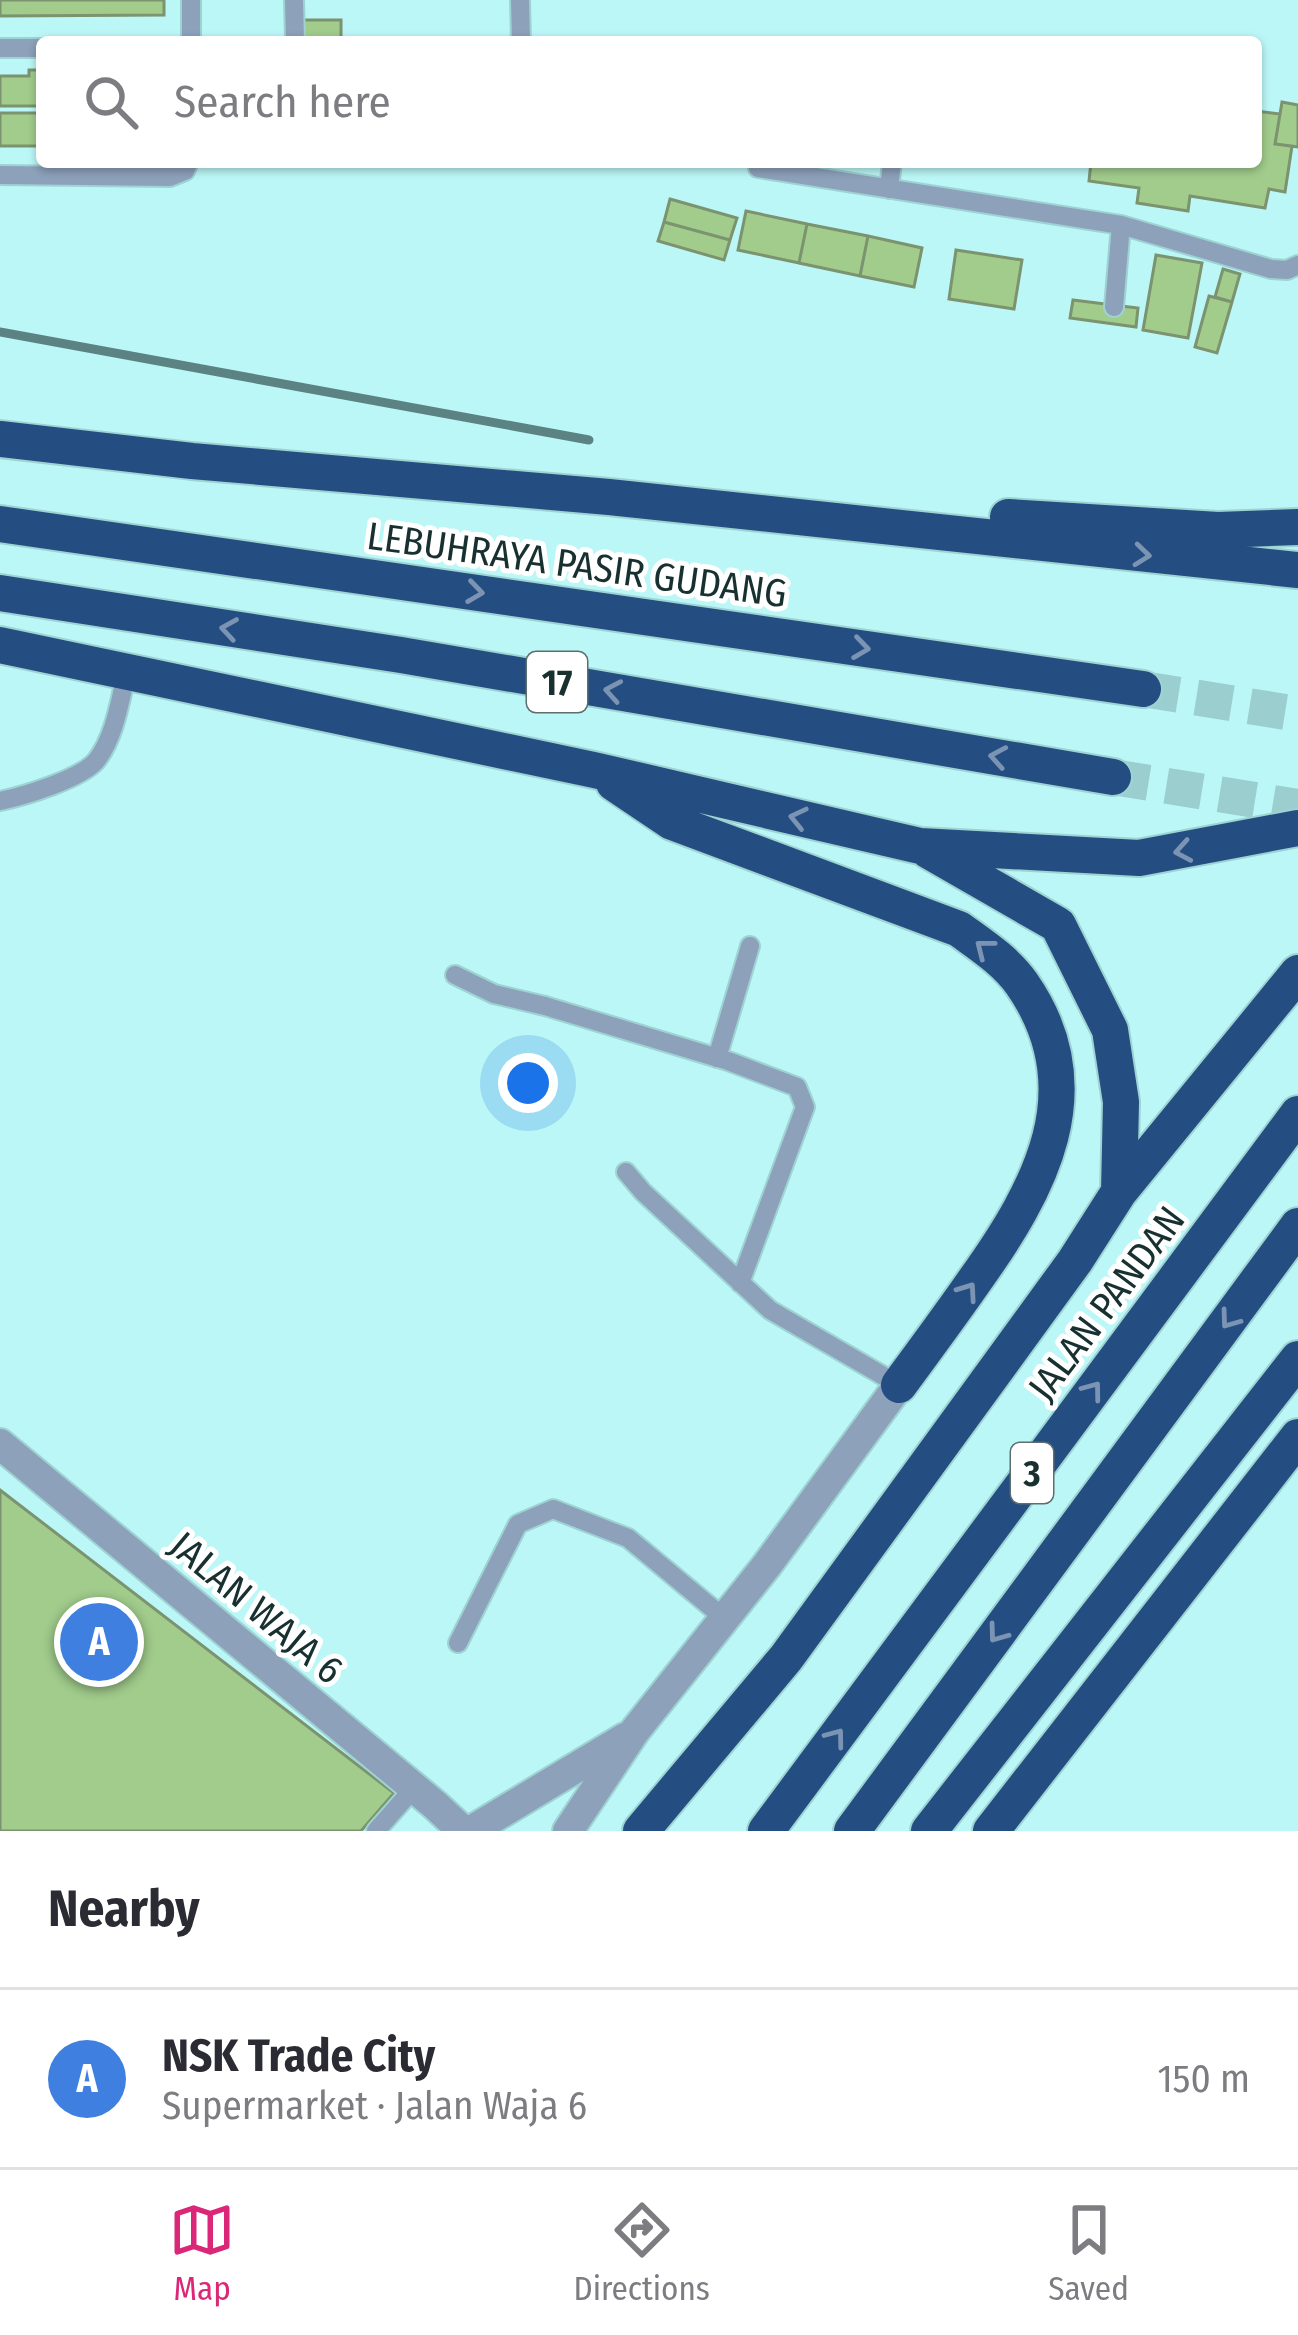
<!DOCTYPE html>
<meta charset="utf-8">
<style>
:root{--surface:#fff;--page:#f2f2f3;--text:#2b2b33;--muted:#7c7c81;--line:#e1e1e2;--accent:#db2777}
body{margin:0;font-family:"Fira Sans Condensed",sans-serif;background:var(--page);color:var(--text)}
.you{position:absolute;left:528px;top:1083px;width:42px;height:42px;margin:-30px;border:9px solid #fff;border-radius:50%;background:#1a73e8;box-shadow:0 0 0 18px #1a73e833}
.badge{display:grid;place-items:center;width:78px;height:78px;border-radius:50%;background:var(--accent);color:#fff;font-size:39px;font-weight:700}
.pin{position:absolute;translate:-50% -50%;border:6px solid #fff;box-shadow:0 3px 12px #0006}
.list{margin:0;padding:0;list-style:none}
h2{display:flex;justify-content:space-between;align-items:center;height:156px;margin:0;padding:0 48px;font-size:51px}
h2 small{font-size:39px;font-weight:400;color:var(--muted)}
.list li{display:grid;grid-template-columns:78px 1fr auto;gap:36px;align-items:center;box-sizing:border-box;height:180px;padding:0 48px;border-top:3px solid var(--line)}
.list b{display:block;font-size:45px;white-space:nowrap}
.list p{margin:0;font-size:39px;white-space:nowrap;color:var(--muted)}
.list em{font-size:39px;font-style:normal;color:var(--muted)}
.icon{flex:none;width:66px;height:66px;fill:none;stroke:currentColor;stroke-width:2;stroke-linecap:round;stroke-linejoin:round}
.map{position:relative;flex:none;width:1298px;height:1831px;overflow:hidden}
.search{position:absolute;background:var(--surface);box-shadow:0 3px 9px #0004;left:36px;right:36px;top:36px;height:132px;display:flex;align-items:center;gap:30px;box-sizing:border-box;padding:0 42px;border-radius:12px;color:var(--muted);font-size:45px}
.sheet{height:336px;background:var(--surface)}
nav{display:flex;justify-content:space-around;align-items:center;box-sizing:border-box;height:168px;border-top:3px solid var(--line);background:var(--surface);font-size:33px;color:var(--muted)}
nav a{display:grid;justify-items:center;gap:6px}
nav .on{color:var(--accent)}
.map>svg:first-child{display:block}
.building{fill:#a1cc8c;stroke:#7b936f;stroke-width:3}
.lines{fill:none;stroke-linecap:round;stroke-linejoin:round}
.highway-tunnel{stroke:#9bcfcf;stroke-width:36;stroke-dasharray:36 18;stroke-linecap:butt}
.lane-casing{stroke:#9ed3d3;stroke-width:22}
.street-casing{stroke:#9ed3d3;stroke-width:34}
.highway-casing{stroke:#9ed3d3;stroke-width:40}
.lane{stroke:#8da1bb;stroke-width:18}
.street{stroke:#8da1bb;stroke-width:30}
.highway{stroke:#244d81;stroke-width:36}
.rail{stroke:#5c8383;stroke-width:9}
.oneway{stroke:#7c94b3}
.labels{text-anchor:middle;stroke-width:10;stroke-linejoin:round;paint-order:stroke}
.shield{fill:#fff;stroke:#5d6e6e;stroke-width:3}
.shield-label{font-size:36px;font-weight:bold;fill:#183030}
.street-label{font-size:39px;fill:#183030;stroke:#fff}
</style>
<div class="map">
<svg width="1298" height="1831" viewBox="0 0 1298 1831">
<rect width="100%" height="100%" fill="#bcf7f7"/>
<!-- building -->
<path class="building" d="M0,0H164V15L0,16Z
M303,20H341V42H303Z
M29,70H42V106H0V76H29Z
M1282,102L1298,105V147L1275,144Z
M1256,111L1280,114L1275,144L1292,146L1285,192L1269,189L1265,208L1190,196L1188,211L1137,203L1139,188L1089,181L1091,162H1256Z
M0,113H42V146H0Z
M670,199L737,218L730,240L664,222Z
M746,211L807,224L799,263L738,250Z
M664,222L730,240L724,260L658,241Z
M807,224L868,236L860,276L799,263Z
M868,236L922,248L914,287L860,276Z
M956,250L1022,260L1014,309L949,299Z
M1156,255L1202,263L1188,338L1143,330Z
M1223,269L1240,274L1232,302L1215,297Z
M1209,296L1232,302L1217,353L1195,347Z
M1073,300L1138,308L1136,327L1070,318Z
M0,1490L394,1793L361,1831H0Z"/>
<g class="lines">
<!-- highway-tunnel -->
<path class="highway-tunnel" d="M1143,689L1298,714
M1113,777L1298,807"/>
<defs>
<path id="lane" d="M191,0V42
M294,0L295,42
M520,0L521,42
M0,48H42
M758,168L1121,225L1271,269L1287,270L1298,265
M0,175L170,177L185,171L189,162
M889,189L892,162
M1114,307L1121,225
M0,801C24,796 80,779 96,761C115,737 120,700 127,671
M455,975L494,994L545,1006L728,1061L797,1087L805,1107L740,1283
M717,1058L750,946
M626,1172L643,1192L770,1310L899,1385
M458,1643L518,1524L553,1509L628,1538L724,1618
M376,1831L414,1788"/>
<path id="street" d="M0,1444L435,1805L463,1831
M471,1831L625,1738
M568,1831L634,1732L767,1565L899,1385"/>
<path id="highway" d="M0,439L192,461L609,497L1298,570
M1008,517L1218,530L1298,527
M0,524L1143,689
M0,593L401,655L1113,777
M0,645L594,770L920,846L1139,858L1298,828
M614,783L672,822L959,929C981,945 1006,961 1022,984C1095,1089 1040,1189 975,1280C950,1316 924,1351 899,1385
M929,851L1058,925L1110,1030L1121,1102L1119,1192
M641,1831L786,1658L1075,1261L1119,1192L1298,973
M766,1831L1298,1114
M852,1831L1298,1226
M929,1831L1298,1359
M991,1831L1298,1437"/>
</defs>
<!-- lane casing -->
<use href="#lane" class="lane-casing"/>
<!-- street casing -->
<use href="#street" class="street-casing"/>
<!-- highway casing -->
<use href="#highway" class="highway-casing"/>
<!-- lane -->
<use href="#lane" class="lane"/>
<!-- street -->
<use href="#street" class="street"/>
<!-- highway -->
<use href="#highway" class="highway"/>
<!-- rail -->
<path class="rail" d="M0,332L589,440"/>
</g>
<!-- one-way arrows -->
<defs><path id="oneway-chevron" d="M-2-3.5L2.5 0L-2 3.5" fill="none" stroke-width="1.6" stroke-linecap="round" stroke-linejoin="round" transform="scale(3)"/></defs>
<g class="oneway">
<use href="#oneway-chevron" transform="translate(1142 555) rotate(6)"/>
<use href="#oneway-chevron" transform="translate(475 592) rotate(8)"/>
<use href="#oneway-chevron" transform="translate(229 629) rotate(-171)"/>
<use href="#oneway-chevron" transform="translate(861 648) rotate(8)"/>
<use href="#oneway-chevron" transform="translate(613 691) rotate(-170)"/>
<use href="#oneway-chevron" transform="translate(998 757) rotate(-170)"/>
<use href="#oneway-chevron" transform="translate(798 818) rotate(-167)"/>
<use href="#oneway-chevron" transform="translate(1183 851) rotate(170)"/>
<use href="#oneway-chevron" transform="translate(984 948) rotate(-142)"/>
<use href="#oneway-chevron" transform="translate(968 1291) rotate(-55)"/>
<use href="#oneway-chevron" transform="translate(1229 1320) rotate(126)"/>
<use href="#oneway-chevron" transform="translate(1093 1390) rotate(-53)"/>
<use href="#oneway-chevron" transform="translate(997 1634) rotate(126)"/>
<use href="#oneway-chevron" transform="translate(836 1737) rotate(-53)"/>
</g>
<g class="labels">
<!-- shield labels -->
<g class="shield">
<rect x="527" y="652" width="60" height="60" rx="9"/>
<rect x="1011" y="1443" width="42" height="60" rx="9"/>
</g>
<g class="shield-label">
<text x="557" y="695">17</text>
<text x="1032" y="1486">3</text>
</g>
<!-- street labels -->
<g class="street-label">
<text transform="translate(577 564) rotate(8)" y="14">LEBUHRAYA PASIR GUDANG</text>
<text transform="translate(1106 1303) rotate(-53)" y="14">JALAN PANDAN</text>
<text transform="translate(257 1607) rotate(40)" y="14">JALAN WAJA 6</text>
</g>
</g>
</svg>
<div class="you"></div>
<div class="pin badge" style="left:99px;top:1642px;background:#3f7fe0">A</div>
<div class="search"><svg class="icon" aria-label="search" viewBox="0 0 24 24"><circle cx="10" cy="10" r="6"/><path d="M15 15l6 6"/></svg>Search here</div>
</div>
<section class="sheet">
<h2>Nearby<small></small></h2>
<ul class="list">
<li><span class="badge" style="background:#3f7fe0">A</span><div><b>NSK Trade City</b><p>Supermarket · Jalan Waja 6</p></div><em>150 m</em></li>
</ul>
</section>
<nav>
<a class="on"><svg class="icon" aria-label="map" viewBox="0 0 24 24"><path d="M3 6l6-2 6 2 6-2v14l-6 2-6-2-6 2zM9 4v14M15 6v14"/></svg>Map</a>
<a><svg class="icon" aria-label="directions" viewBox="0 0 24 24"><path d="M12 3l9 9-9 9-9-9zM9 14v-3h6M13 9l2 2-2 2"/></svg>Directions</a>
<a><svg class="icon" aria-label="saved" viewBox="0 0 24 24"><path d="M7 4h10v16l-5-4-5 4z"/></svg>Saved</a>
</nav>
